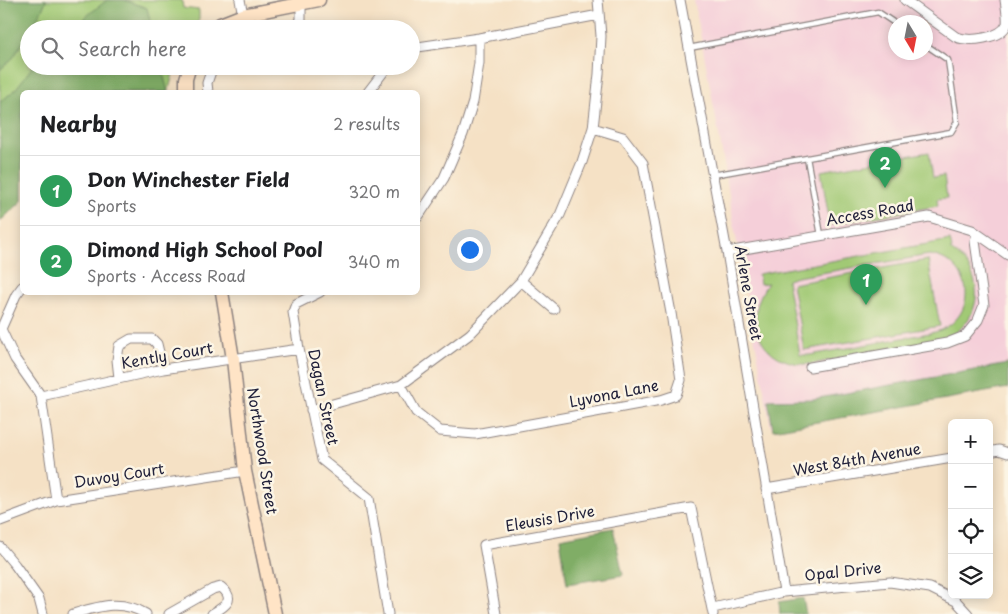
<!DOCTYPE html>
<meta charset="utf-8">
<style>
:root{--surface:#fff;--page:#f2f2f2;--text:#202124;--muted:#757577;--line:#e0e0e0;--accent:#2563eb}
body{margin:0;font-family:"Playpen Sans",sans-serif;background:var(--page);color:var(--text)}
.controls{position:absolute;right:15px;bottom:15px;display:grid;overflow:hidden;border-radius:8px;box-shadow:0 2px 12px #0003}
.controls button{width:45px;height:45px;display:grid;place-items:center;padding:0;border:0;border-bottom:1px solid var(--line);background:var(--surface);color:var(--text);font:25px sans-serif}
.compass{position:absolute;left:888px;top:15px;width:45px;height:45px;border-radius:50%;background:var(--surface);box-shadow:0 2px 12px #0003;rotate:170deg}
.you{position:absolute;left:469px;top:249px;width:18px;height:18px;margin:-12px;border:4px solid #fff;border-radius:50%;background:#1a73e8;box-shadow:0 0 0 8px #1a73e833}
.badge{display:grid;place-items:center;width:32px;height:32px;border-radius:50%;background:var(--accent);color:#fff;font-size:16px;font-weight:700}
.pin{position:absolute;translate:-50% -41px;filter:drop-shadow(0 1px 2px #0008)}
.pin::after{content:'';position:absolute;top:26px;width:18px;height:15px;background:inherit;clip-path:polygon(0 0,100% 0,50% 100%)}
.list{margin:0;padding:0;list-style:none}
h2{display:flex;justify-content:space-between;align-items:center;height:65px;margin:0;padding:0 20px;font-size:21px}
h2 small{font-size:16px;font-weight:400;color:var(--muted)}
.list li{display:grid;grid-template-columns:32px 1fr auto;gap:15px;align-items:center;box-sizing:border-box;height:70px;padding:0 20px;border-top:1px solid var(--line)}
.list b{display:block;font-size:19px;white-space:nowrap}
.list p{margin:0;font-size:16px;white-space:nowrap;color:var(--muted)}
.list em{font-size:16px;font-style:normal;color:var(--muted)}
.icon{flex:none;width:28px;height:28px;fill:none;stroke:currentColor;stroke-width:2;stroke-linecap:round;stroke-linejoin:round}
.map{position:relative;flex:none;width:1008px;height:614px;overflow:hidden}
.search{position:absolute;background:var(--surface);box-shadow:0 2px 12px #0003;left:20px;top:20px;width:400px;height:55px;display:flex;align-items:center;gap:12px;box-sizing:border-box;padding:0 18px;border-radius:28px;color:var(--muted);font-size:19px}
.panel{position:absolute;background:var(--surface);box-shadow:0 2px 12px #0003;left:20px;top:90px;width:400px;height:205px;border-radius:8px}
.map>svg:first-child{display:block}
.built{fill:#f5cfd9;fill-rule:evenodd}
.green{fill:#a1c974;stroke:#627658;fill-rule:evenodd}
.forest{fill:#80ad66;stroke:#516850}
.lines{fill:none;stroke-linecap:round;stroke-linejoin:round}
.lane-casing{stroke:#8c8280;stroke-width:7}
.street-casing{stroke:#8c8280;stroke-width:11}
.secondary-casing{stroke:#8c8280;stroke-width:15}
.lane{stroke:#fff;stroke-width:4.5}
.street{stroke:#fff;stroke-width:9}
.secondary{stroke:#ffe4c6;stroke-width:12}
.labels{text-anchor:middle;stroke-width:5;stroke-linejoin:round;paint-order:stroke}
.street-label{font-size:15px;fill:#22223b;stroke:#fcf5e5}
</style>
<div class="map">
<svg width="1008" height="614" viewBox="0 0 1008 614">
<rect width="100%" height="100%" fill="#fcf5e5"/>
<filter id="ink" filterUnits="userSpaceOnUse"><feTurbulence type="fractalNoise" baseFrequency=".02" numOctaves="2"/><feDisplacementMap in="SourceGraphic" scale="10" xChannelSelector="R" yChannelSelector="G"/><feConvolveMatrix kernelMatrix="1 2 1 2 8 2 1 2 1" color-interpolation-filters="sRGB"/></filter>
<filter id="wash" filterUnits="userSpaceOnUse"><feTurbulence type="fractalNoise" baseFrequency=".0096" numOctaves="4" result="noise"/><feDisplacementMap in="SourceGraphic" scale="20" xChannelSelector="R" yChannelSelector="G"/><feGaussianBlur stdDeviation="1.12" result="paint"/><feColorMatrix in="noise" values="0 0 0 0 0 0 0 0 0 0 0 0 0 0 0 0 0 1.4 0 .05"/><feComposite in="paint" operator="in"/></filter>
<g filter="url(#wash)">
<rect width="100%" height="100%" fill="#f5e1c5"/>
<!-- built -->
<path class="built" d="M694,0H1008V385L771,428L735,232L723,157ZM896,22H926V52H896Z"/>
<!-- green -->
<path class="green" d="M0,0H182L183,8L199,10V20L192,29H29V66H175L169,89V92H22V201L0,221Z
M929,152L933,178L944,176L947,198L937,199L938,206L830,225L821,171Z
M950,240L952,249L950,250C988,273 984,322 943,340L811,364C763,367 740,322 768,283L760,284L758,274ZM930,255C975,262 979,319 935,332L810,355H800L787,280L797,277L923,256Z
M928,260L940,326L804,350L792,284Z"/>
<!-- forest -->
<path class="forest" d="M0,0H46L43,8L31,29H29V32L13,58L0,70Z
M107,0H124L147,8L152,29H70Z
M33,66H161L168,92H22V201L0,221V102L15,90Z
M1008,364V388L773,430L768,400L813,399Z
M613,528L623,575L567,584L560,538Z
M803,598L806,614H780L779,602Z"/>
</g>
<g filter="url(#ink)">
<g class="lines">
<defs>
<path id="lane" d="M689,48L878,12L896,24
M807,158L821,235
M713,175L951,132L957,122L948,60L926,45"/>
<path id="street" d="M240,0L243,15
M680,0L727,252L784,592
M905,0L956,37C969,42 1001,39 1007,24C1008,17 1006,7 1005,0
M289,29L292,28L301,20V4
M411,48L479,38L599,15
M208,92L207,83L213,66
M368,92L388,66
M418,217L444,178L463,134L473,102L479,63V38
M727,252L929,217L972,230L1008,255
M521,281L554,309
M22,287L16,295L1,329L15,359L41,396L56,500
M320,292L296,304L293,312L299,349L322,460L369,498L388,614
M810,367L947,343L965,336L978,320L984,305L975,241L977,234
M119,378L117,360L119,346L131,339H152L157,344L163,369
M401,385L416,412L440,431L475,434L661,400L676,395L681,380L671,313L643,163L623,137L593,128
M41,396L163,369L299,349
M311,410L401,385L470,334L521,281L560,215L582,162L593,128L599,74L601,36L598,0
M989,452L999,450L1008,453
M766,489L952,458
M0,521L56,500L245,471
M0,547L15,565L39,599L43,614
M713,608L784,592L890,582L930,588L956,601L968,614
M73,614C100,606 121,599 146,614
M169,614L213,589L221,587C237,600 224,607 212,614
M496,614L484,545L691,508L713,614"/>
<path id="secondary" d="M215,29L220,24L243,15L319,0
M186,92V79L190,66
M222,292L233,359L245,471L275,614"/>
</defs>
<!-- lane casing -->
<use href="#lane" class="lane-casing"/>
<!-- street casing -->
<use href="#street" class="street-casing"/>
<!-- secondary casing -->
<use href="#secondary" class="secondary-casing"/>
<!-- lane -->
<use href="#lane" class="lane"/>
<!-- street -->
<use href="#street" class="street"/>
<!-- secondary -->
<use href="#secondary" class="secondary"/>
</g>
</g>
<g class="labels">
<!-- street labels -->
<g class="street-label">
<text transform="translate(870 213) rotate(-10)" y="5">Access Road</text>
<text transform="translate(748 293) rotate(80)" y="5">Arlene Street</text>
<text transform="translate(167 356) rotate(-10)" y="5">Kently Court</text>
<text transform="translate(614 394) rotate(-11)" y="5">Lyvona Lane</text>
<text transform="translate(323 397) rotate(78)" y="5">Dagan Street</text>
<text transform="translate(262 451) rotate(81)" y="5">Northwood Street</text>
<text transform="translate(857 460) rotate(-10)" y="5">West 84th Avenue</text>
<text transform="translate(119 476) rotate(-9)" y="5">Duvoy Court</text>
<text transform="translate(550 519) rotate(-10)" y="5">Eleusis Drive</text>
<text transform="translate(843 572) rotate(-6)" y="5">Opal Drive</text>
</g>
</g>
</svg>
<div class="controls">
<button>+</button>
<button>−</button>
<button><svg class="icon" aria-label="locate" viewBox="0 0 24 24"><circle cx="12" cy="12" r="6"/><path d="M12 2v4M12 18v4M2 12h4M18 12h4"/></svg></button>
<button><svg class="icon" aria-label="layers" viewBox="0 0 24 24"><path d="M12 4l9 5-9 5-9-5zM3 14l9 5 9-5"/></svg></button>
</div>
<svg class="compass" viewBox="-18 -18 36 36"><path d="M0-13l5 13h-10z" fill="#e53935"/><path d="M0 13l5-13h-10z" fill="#757577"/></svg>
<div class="you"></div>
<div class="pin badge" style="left:866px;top:305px;background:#2e9e5b">1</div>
<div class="pin badge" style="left:885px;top:188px;background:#2e9e5b">2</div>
<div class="search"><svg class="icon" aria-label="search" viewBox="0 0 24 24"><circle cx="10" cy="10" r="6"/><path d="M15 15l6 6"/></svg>Search here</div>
<section class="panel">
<h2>Nearby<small>2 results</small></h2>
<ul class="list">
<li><span class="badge" style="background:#2e9e5b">1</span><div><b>Don Winchester Field</b><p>Sports</p></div><em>320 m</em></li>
<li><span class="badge" style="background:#2e9e5b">2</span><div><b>Dimond High School Pool</b><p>Sports · Access Road</p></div><em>340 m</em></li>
</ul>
</section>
</div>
